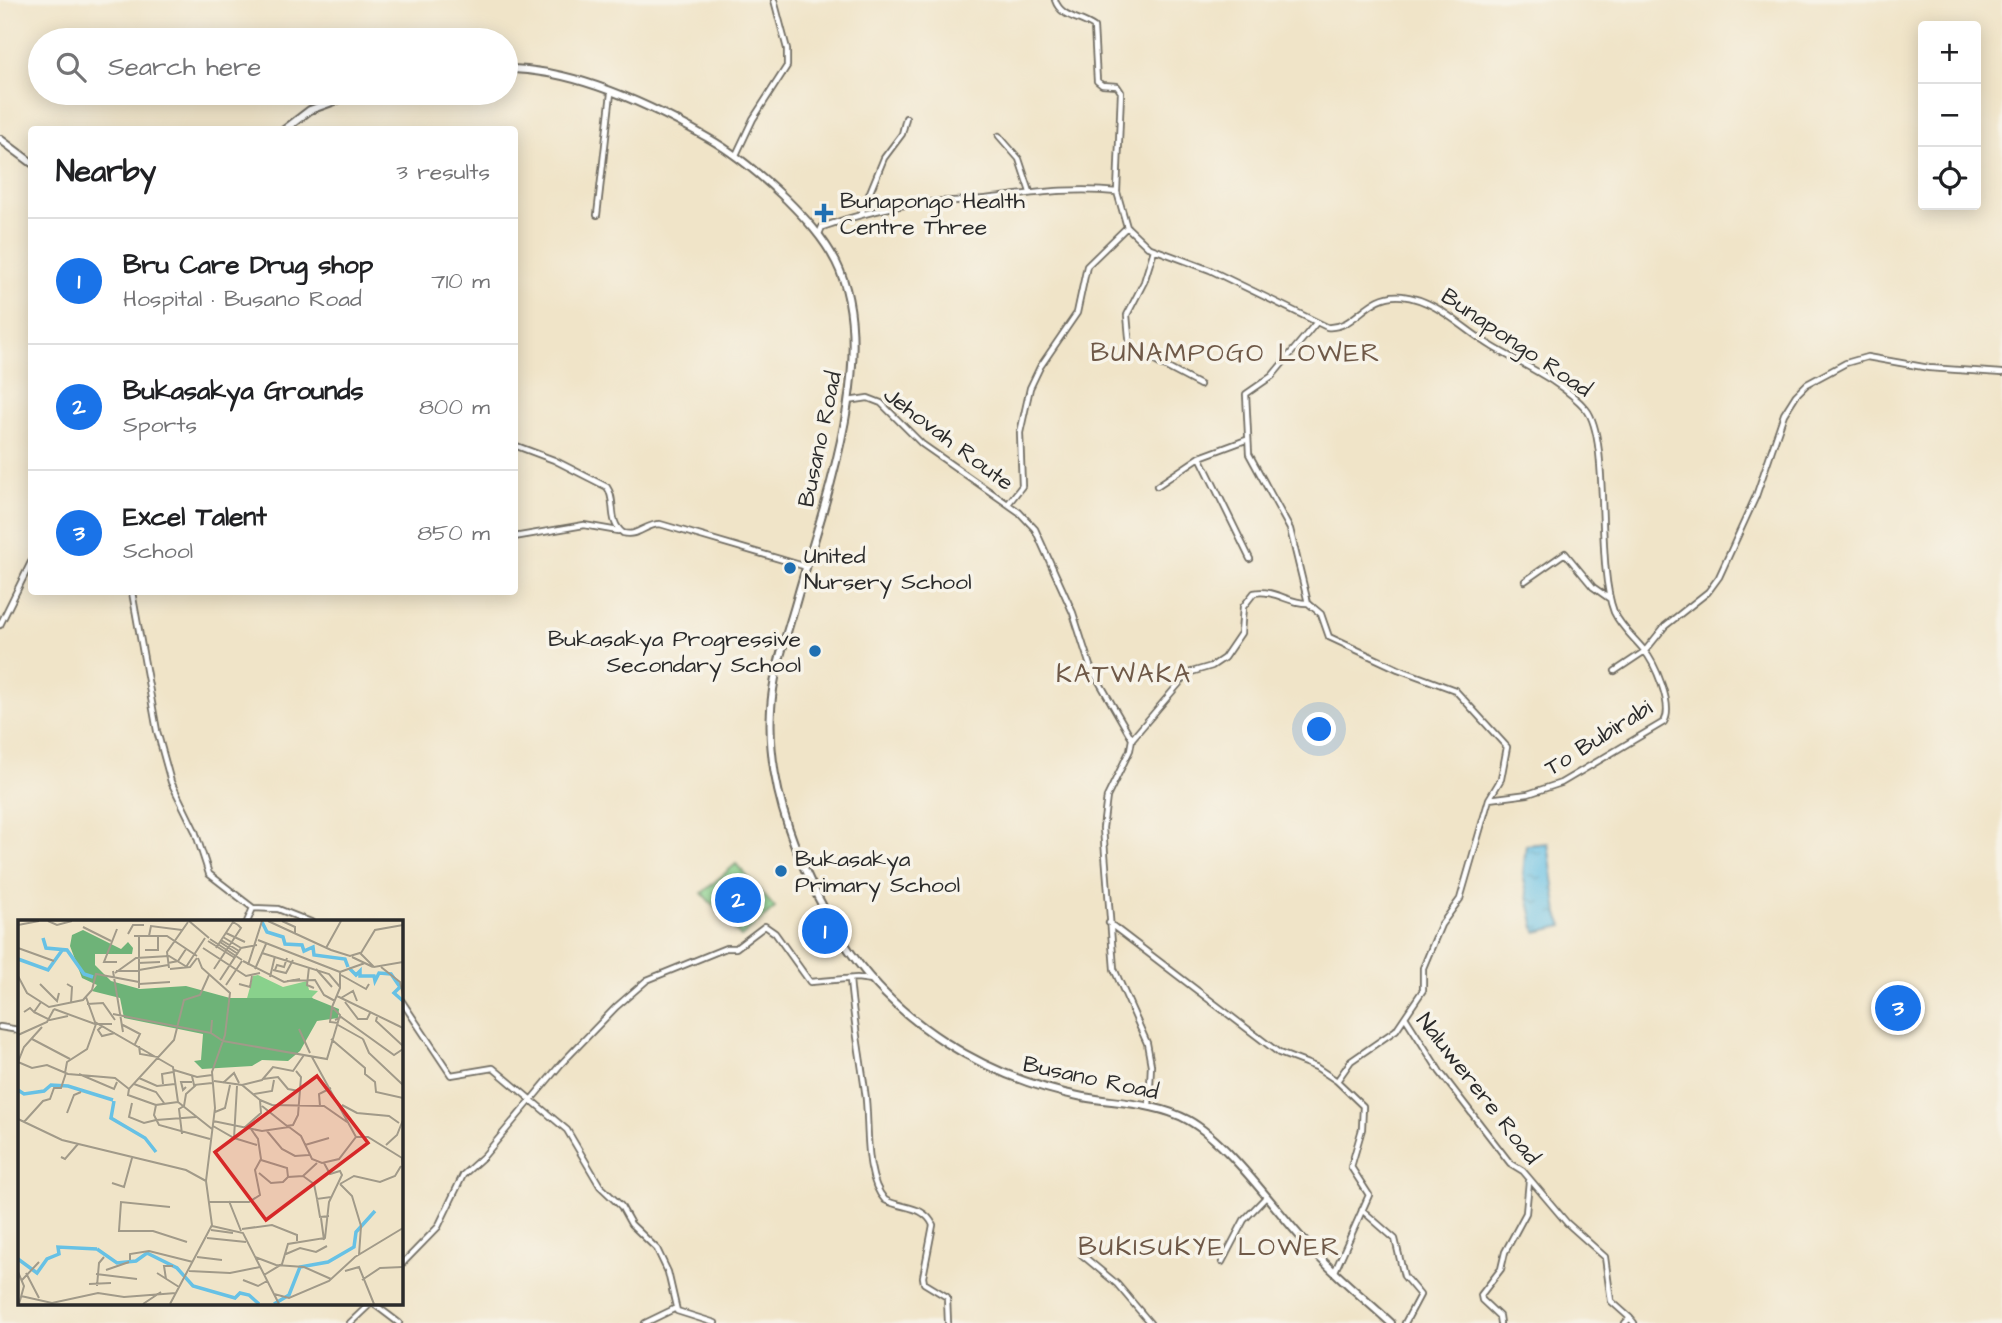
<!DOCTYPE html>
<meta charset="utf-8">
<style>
:root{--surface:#fff;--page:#f2f2f2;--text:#202124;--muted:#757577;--line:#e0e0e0;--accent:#1a73e8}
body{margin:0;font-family:"Architects Daughter",sans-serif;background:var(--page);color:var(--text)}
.controls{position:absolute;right:21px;top:21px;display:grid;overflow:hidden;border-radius:7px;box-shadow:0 4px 18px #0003}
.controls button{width:63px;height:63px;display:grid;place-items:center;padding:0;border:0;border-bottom:2px solid var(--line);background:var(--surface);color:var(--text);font:35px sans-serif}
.you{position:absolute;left:1320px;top:730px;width:24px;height:24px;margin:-18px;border:5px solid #fff;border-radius:50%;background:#1a73e8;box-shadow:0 0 0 10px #1a73e833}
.badge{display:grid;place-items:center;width:46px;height:46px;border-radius:50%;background:var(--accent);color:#fff;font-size:23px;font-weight:700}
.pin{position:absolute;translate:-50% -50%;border:4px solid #fff;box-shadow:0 2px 7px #0006}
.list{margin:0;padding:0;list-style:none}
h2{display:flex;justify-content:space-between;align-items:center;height:91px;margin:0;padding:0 28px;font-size:30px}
h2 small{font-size:23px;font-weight:400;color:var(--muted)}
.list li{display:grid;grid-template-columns:46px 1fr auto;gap:21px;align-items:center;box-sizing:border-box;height:126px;padding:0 28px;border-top:2px solid var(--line)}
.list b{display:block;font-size:26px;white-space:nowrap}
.list p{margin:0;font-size:23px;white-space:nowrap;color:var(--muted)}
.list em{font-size:23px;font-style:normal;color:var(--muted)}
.icon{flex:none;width:38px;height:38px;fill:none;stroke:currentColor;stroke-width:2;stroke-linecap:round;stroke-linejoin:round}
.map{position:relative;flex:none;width:2002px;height:1323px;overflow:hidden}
.search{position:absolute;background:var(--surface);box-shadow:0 4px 18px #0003;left:28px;top:28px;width:490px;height:77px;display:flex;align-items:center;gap:18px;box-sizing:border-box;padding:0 24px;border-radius:38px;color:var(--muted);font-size:26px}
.panel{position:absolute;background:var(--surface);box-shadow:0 4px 18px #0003;left:28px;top:126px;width:490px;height:469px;border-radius:7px}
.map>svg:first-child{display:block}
.pitch{fill:#89d18c;stroke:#5a7e5c;stroke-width:2}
.water{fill:url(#water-ripples);stroke:#497688;stroke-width:2}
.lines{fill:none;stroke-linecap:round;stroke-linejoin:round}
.street-casing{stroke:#706c62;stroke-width:8}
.secondary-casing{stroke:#706c62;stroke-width:10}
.street{stroke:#fff;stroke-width:4.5}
.secondary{stroke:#fff;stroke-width:6}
.poi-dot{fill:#1f6fb2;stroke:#f7f3e8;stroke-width:2.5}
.labels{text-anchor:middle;stroke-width:7;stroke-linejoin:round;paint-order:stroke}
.poi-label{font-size:23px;fill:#2b2b2b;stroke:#f7f3e8;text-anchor:start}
.street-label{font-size:23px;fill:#2b2b2b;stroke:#f7f3e8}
.quarter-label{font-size:26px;letter-spacing:2px;fill:#6f5948;stroke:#f7f3e8}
.inset-river{fill:none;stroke:#67c1e5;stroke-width:3.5}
.inset-road{fill:none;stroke:#a19a89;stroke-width:2}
.view{fill:#d62828;fill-opacity:0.15;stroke:#d62828;stroke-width:3.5}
.inset-edge{fill:none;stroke:#2b2b2b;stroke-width:3.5}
</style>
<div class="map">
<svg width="2002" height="1323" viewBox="0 0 2002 1323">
<defs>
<pattern id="water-ripples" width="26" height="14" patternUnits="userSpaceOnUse" patternTransform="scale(1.75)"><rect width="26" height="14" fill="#67c1e5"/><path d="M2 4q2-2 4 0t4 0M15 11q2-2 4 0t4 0" fill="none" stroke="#559dba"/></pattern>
</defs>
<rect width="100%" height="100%" fill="#f7f3e8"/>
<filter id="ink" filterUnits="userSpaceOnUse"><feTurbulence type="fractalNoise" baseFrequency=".0143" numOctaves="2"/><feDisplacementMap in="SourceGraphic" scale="14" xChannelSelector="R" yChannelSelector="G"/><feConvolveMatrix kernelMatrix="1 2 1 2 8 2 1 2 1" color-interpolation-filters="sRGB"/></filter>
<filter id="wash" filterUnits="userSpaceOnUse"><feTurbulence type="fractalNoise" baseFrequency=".00686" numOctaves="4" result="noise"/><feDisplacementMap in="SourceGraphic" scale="28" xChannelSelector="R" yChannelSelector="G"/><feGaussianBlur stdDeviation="1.57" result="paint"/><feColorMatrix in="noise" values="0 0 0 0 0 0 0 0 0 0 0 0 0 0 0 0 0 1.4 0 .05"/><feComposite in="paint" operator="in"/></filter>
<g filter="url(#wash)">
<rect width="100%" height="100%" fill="#f0e4c8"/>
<!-- pitch -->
<path class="pitch" d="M736,864L775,908L741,937L702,893Z"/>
<!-- water -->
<path class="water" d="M1548,843L1558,914L1563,926L1536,932L1523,875L1526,845Z"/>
</g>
<g filter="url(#ink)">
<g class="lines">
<defs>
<path id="street" d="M1055,0C1061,18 1080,17 1094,27L1097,81L1102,85L1117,86L1121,92L1117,192
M999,136L1019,159L1030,192
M736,155L753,119L787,66V49L774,0
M861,214L884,158L902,134L906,118
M597,215L611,93
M819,234L822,227C852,217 881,208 912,204C938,200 966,202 993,198C1035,193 1074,187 1117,192L1127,227L1148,247L1210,270L1327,327C1356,330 1367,292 1402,296C1438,300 1462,329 1493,347C1523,365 1563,382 1586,409C1611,439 1595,563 1614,612C1621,627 1633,637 1643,649C1655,663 1674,706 1664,722L1561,783L1528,794L1489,799L1460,899L1441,925L1423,968V990L1396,1030L1351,1061L1337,1081L1363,1106L1362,1129L1351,1167L1369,1195L1335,1271
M1154,250L1144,282L1127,315L1130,348L1200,385
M1316,323L1272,376L1246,394L1249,454L1290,529L1308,603L1321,614L1329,637L1398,669L1455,690L1507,747L1501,779L1489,799
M848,401L868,398L881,403L922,444L1019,512L1035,529L1073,613L1090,666L1132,739L1130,750L1107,797L1103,828L1114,969L1147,1043L1151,1065L1149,1107
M514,445L554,460L607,487C617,501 607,521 623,533C638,537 645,524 660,524L807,567
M1200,457L1250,559
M1157,486L1200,457L1246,440
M1008,504L1022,486L1020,433L1030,388L1040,367L1077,313L1087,266L1127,227
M514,537L584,525L618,531
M1525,581L1565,553L1593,587L1610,599
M132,592L157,731L171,782L195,831L209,874L253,908L278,909L311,922
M0,625L32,560
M1615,671L1645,651L1665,626L1708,592L1719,577L1756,496L1784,414L1796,395L1807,384L1846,363L1867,357L1929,368L2002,373
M1132,739L1188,673L1212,666L1224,658L1241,633L1243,607L1254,593C1275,589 1289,604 1308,603
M247,922L253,908
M1109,923L1279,1053L1316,1067L1337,1081
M850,979C853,1017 860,1053 865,1091C870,1122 863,1176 885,1200C902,1209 924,1205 933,1225L923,1277L924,1283L947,1297L948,1323
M401,1000L451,1075L493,1068L567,1130L600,1186L621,1206L631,1224L657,1249L668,1272L677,1311L715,1323
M1405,1017L1440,1072L1510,1163L1523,1171L1567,1223L1605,1257L1611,1301L1630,1318
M0,1027L19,1030
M1362,1210L1395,1239L1404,1276L1420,1295L1405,1323
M1082,1255L1117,1284L1150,1323
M1222,1262L1244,1220L1266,1197
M401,1265L438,1227L463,1175L484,1156L561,1064L616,1007L647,980L726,948H736L765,926L775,933L810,982L857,978L872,980
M374,1304L399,1323
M350,1323L370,1304
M645,1323L676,1308
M1500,1323L1499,1316L1482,1300L1481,1295L1501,1269L1505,1252L1526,1213L1529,1181
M1625,1323L1630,1318L1634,1323"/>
<path id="secondary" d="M506,69C575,69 649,104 708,138C738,155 762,176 786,199C806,219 823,237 836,262C881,351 824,504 798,595C788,632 773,670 771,709C766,789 800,871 841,938C894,1023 986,1078 1083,1097C1116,1103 1157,1103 1188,1120C1229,1143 1273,1207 1306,1243C1331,1272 1363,1297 1391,1323
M284,130L310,110L357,93
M0,139L32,163"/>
</defs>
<!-- street casing -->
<use href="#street" class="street-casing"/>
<!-- secondary casing -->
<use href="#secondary" class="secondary-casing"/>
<!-- street -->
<use href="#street" class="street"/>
<!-- secondary -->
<use href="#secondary" class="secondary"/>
</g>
</g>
<!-- markers -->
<g class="poi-dot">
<path d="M820.5 202.5h7v7h7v7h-7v7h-7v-7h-7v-7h7z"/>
<circle cx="790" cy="568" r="7"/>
<circle cx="815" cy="651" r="7"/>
<circle cx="781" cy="871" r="7"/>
</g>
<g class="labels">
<!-- poi labels -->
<g class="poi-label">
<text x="840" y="208">Bunapongo Health<tspan x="840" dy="26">Centre Three</tspan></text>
<text x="804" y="563">United<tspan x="804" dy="26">Nursery School</tspan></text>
<text x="801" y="646" text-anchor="end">Bukasakya Progressive<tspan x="801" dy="26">Secondary School</tspan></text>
<text x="795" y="866">Bukasakya<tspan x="795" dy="26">Primary School</tspan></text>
</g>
<!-- street labels -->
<g class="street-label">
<text transform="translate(1517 342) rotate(34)" y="8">Bunapongo Road</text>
<text transform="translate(949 438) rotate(37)" y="8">Jehovah Route</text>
<text transform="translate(819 439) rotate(-78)" y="8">Busano Road</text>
<text transform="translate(1598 737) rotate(-32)" y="8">To Bubirabi</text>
<text transform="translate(1091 1077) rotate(12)" y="8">Busano Road</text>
<text transform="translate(1479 1088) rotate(52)" y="8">Naluwerere Road</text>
</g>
<!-- quarter labels -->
<g class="quarter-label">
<text x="1236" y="361">BUNAMPOGO LOWER</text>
<text x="1124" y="682">KATWAKA</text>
<text x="1210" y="1255">BUKISUKYE LOWER</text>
</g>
</g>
<!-- overview -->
<g transform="translate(18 920)">
<rect width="385" height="385" fill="#f0e4c8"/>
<path d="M240,55L265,67L289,61L291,70L300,71L294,77L297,83L228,82L235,56Z" fill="#89d18c"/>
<path d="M65,10L103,29L110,22L115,28L114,34H77V45L93,61L122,69L168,66L212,78H294L321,89L320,98L299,101L282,131L270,141L244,140L234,146L184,149L176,141L183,140L185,114L106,98L102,78L74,71L79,65L64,58L52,26L54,15Z" fill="#6eb378"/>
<path class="inset-river" d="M244,2L249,12L265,17L267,24L284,25L286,31L295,27L296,35L327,39L330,47M25,18L28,28L49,30L66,54L75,57M0,39L30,50L45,29M331,48L338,55L342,51V56H356L357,61L361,53L373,54L382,67L376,73L385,81M0,170L6,174L26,171L33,165L50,166L95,180M96,181L93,198L127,218L138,232M79,329L99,343L118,341L129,333L159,348L175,366L217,378L222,373L231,375L241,384M0,339L19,353L29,339L41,334L40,327L79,329M256,384L271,375L282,347L310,342L336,327L338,312L357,291"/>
<path class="inset-road" d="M30,1L39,5L54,1M171,1L191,18M250,1L313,30L332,36L342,33L356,47L385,42M264,1L277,7V15M0,5L21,1M65,7L93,21M99,9L86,42H99M208,13L227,22M110,14L115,5H126M116,16H149L179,36M131,16L133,6L164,10M205,17L223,28M192,19L224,40M203,20L221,31M190,21L217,38M202,22L220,34M0,28L36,41M185,28L228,56L242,53M198,28L215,2L220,5M308,28L323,1M127,30H140V16M244,33L311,54L322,67M343,33L357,10L385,5M334,37L355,47M225,41L266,62L282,59M120,43L142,42M150,43L160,41L168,29M230,45L244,1M168,47L187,18M291,47L289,65L296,68M363,47L382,62L385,75M151,48L149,32L170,2M152,49L172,47L179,38M196,49L223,8L220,5M237,49L248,24M298,49L314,67M121,50L150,45M255,50L268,53L275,40M257,50L259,45L266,47L269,38M95,51L105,112M98,51H120M322,52L347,43M97,53L118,38L151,36L169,47M323,55L348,69L351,64M0,56L9,73L31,87L65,80L74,70L78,54L121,62M252,57L257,36M202,60L223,28L239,25M269,61L297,60L306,75L317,81M22,64L39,81L41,73M49,64L54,67L53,83M121,64L152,62M221,64L232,67L234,56M208,65L224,41M121,68V16M319,76L385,108M68,77L77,102L155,147L160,182L194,209M323,78L335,71L339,81M327,82L340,99H349L352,93M69,84L85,83L97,100M314,87L312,102L320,103M36,89L77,104H94M6,92L12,88L16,92L23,82M16,92L32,100L50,96M95,94L193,113M359,97L358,101L385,126M194,100L193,113L205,121L309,139L322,95L314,87L322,68V52L240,20M317,100L323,97L376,135L385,129M103,104L122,114L117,124M320,105L345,119M84,106L80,110L84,116L97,113M281,109L292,133M0,115L29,102L36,89M14,119L52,139M313,119L347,148V154L357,162L358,172L385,178M345,119L351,133L385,165M121,126L122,134L140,137M294,137L338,217M0,142L14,148L29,145L50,154L97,158L111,169L156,120L166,80L182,75L191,55M0,142L6,127L24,107M156,150L179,157L194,155M47,153L49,142L69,129L78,104M61,154L96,169L99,162M174,156L176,165L194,163M121,158L139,166L157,164M245,159L260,157L270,169L281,171M196,161L224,165L242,180L243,193L226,208M205,163L216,153L221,163M116,164L138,172L146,183M145,164L144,154L155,152M224,165L244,160L255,147L275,151L286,135M168,167L165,170L163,162H174M111,169L110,175L138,185M236,174L254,171L256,160M242,180L254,185L306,186L329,202M160,182L138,185L136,195L141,205L192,219M114,183L111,197L126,203L138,200M324,185L339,193L371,196L381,203M166,186L168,174L178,165M244,186L269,206M302,186L301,174L313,168M197,192L207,188L212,165M49,193L56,175L63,172M0,199L44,220L168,250L188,261M138,200L178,197M195,201L244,211L271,207L283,216L294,239L304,243L321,239L338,217H350L384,238L385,250M6,202L25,181L32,179L36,168H43L48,153M195,206L216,218L219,166M268,206L275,205L280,195L283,157L278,151M249,211L264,229L277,236L291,235M164,214L161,189L166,186M216,218L239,225M287,225L311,218M368,225L379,215L385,200M43,237L47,239L60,224M243,240L269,248L270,257M241,253L253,263L265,262L270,257L285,256L299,243M285,256L296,264L299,279L313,277M94,263L106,267L114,238M322,264L334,276L343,306L341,335M322,264L336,256L362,262L377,256L383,246M299,279L302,297L311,296M211,281L223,311M191,282H231L242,275L237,250L243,239L240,219L233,209M152,287L103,282L101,311H135L169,322M303,298L306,320M194,306L225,313L261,384M224,309L254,305L279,315V321M193,310L215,313M189,318L228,322M268,334L282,328L298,332L309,326M179,337L204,340M237,337L258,345L286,347L313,359M112,340V334L131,331L175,342M88,350L111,342M171,351L212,353L242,347M327,351L341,347L356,384M0,352L6,366L1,384M8,353L21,378M139,353L161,367M78,354L119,359M246,355L264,344L270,324L307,318L311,282L324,255L322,251L312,254L306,243M148,359L146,346H155M4,360L21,342M225,360L240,366L249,361M344,360L362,348L385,347M71,364L93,363M79,366L81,343L86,337M256,374L271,378L311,361L337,337L385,308M3,376L34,383L80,373L106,377L158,373M125,384L143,372M152,384L194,305L188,261L197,188L194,152L207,115L212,73L184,48L180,38"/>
<path class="view" d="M299,156L350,223L248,300L197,232Z"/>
<rect width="385" height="385" class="inset-edge"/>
</g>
</svg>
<div class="controls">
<button>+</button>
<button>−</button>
<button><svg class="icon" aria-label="locate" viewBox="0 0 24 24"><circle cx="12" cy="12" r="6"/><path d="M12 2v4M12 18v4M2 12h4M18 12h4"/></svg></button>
</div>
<div class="you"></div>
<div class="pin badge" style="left:825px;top:931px">1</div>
<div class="pin badge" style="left:738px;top:900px">2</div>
<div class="pin badge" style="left:1898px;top:1008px">3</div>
<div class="search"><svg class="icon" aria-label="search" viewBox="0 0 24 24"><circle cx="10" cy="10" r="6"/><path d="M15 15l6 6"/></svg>Search here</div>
<section class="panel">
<h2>Nearby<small>3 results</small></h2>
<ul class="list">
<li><span class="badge">1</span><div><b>Bru Care Drug shop</b><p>Hospital · Busano Road</p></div><em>710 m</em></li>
<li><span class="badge">2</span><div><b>Bukasakya Grounds</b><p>Sports</p></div><em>800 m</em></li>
<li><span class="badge">3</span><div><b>Excel Talent</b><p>School</p></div><em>850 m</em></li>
</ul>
</section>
</div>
